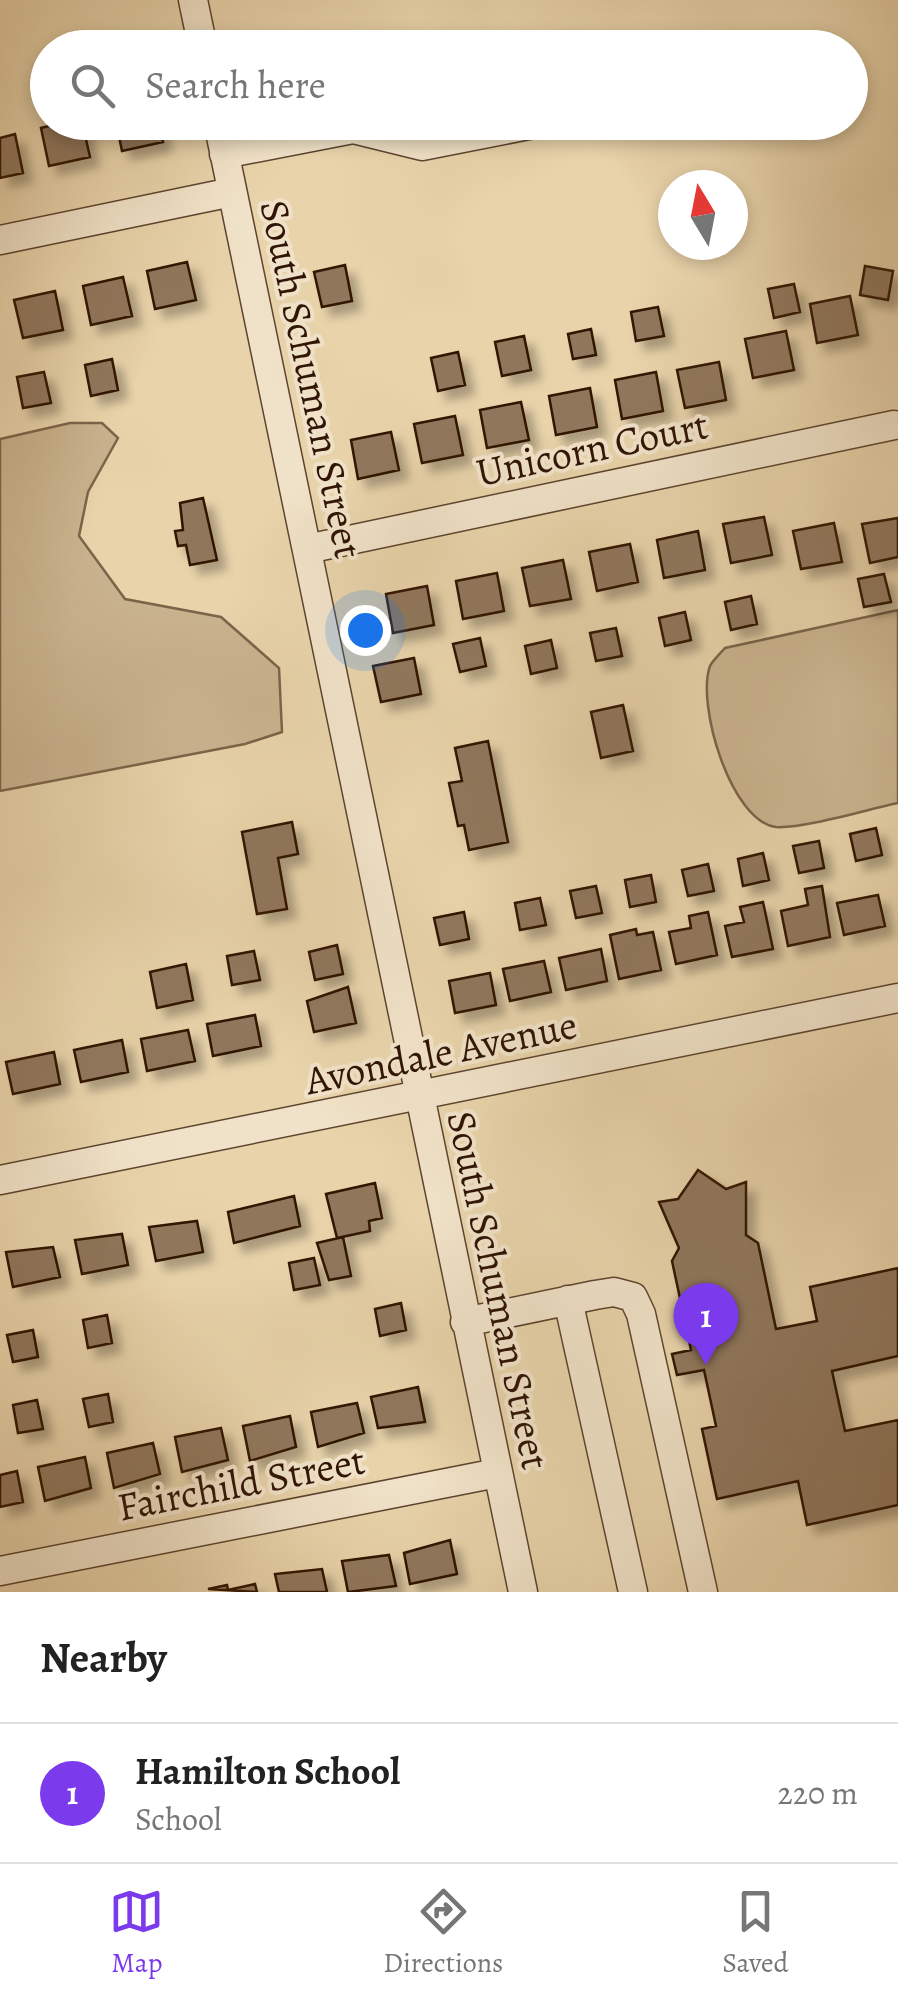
<!DOCTYPE html>
<style>
:root{--surface:#fff;--page:#f2f2f2;--text:#222;--muted:#767676;--line:#e0e0e0;--accent:#7c3aed}
body{margin:0;font-family:Alegreya,serif;background:var(--page);color:var(--text)}
.compass{position:absolute;left:658px;top:170px;width:90px;height:90px;border-radius:50%;background:var(--surface);box-shadow:0 5px 15px #0003;rotate:350deg}
.you{position:absolute;left:365px;top:630px;width:35px;height:35px;margin:-25px;border:8px solid #fff;border-radius:50%;background:#1a73e8;box-shadow:0 0 0 15px #1a73e833}
.badge{display:grid;place-items:center;width:65px;height:65px;border-radius:50%;background:var(--accent);color:#fff;font-size:32px;font-weight:700}
.pin{position:absolute;translate:-50% -82px;filter:drop-shadow(0 2px 5px #0008)}
.pin::after{content:'';position:absolute;top:52px;width:35px;height:30px;background:inherit;clip-path:polygon(0 0,100% 0,50% 100%)}
.list{margin:0;padding:0;list-style:none}
h2{display:flex;justify-content:space-between;align-items:center;height:130px;margin:0;padding:0 40px;font-size:42px}
h2 small{font-size:32px;font-weight:400;color:var(--muted)}
.list li{display:grid;grid-template-columns:65px 1fr auto;gap:30px;align-items:center;box-sizing:border-box;height:140px;padding:0 40px;border-top:2px solid var(--line)}
.list b{display:block;font-size:38px;white-space:nowrap}
.list p{margin:0;font-size:32px;white-space:nowrap;color:var(--muted)}
.list em{font-size:32px;font-style:normal;color:var(--muted)}
.icon{flex:none;width:55px;height:55px;fill:none;stroke:currentColor;stroke-width:2;stroke-linecap:round;stroke-linejoin:round}
.map{position:relative;flex:none;width:898px;height:1592px;overflow:hidden}
.search{position:absolute;background:var(--surface);box-shadow:0 5px 15px #0003;left:30px;right:30px;top:30px;height:110px;display:flex;align-items:center;gap:25px;box-sizing:border-box;padding:0 35px;border-radius:55px;color:var(--muted);font-size:38px}
.sheet{height:270px;background:var(--surface)}
nav{display:flex;justify-content:space-around;align-items:center;box-sizing:border-box;height:140px;border-top:2px solid var(--line);background:var(--surface);font-size:28px;color:var(--muted)}
nav a{display:grid;justify-items:center;gap:5px}
nav .on{color:var(--accent)}
.map>svg:first-child{display:block}
.green{fill:#c9b38e;stroke:#7c644a;stroke-width:2.5}
.building{fill:#90775b;stroke:#301405;stroke-width:2.5;filter:url(#shadow)}
.lines{fill:none;stroke-linecap:round;stroke-linejoin:round}
.minor-casing{stroke:#5e442e;stroke-width:31}
.minor{stroke:#f0e2c8;stroke-width:28}
.labels{text-anchor:middle;stroke-width:8;stroke-linejoin:round;paint-order:stroke}
.street-label{font-size:40px;fill:#301405;stroke:#f0e2c8}
</style>
<div class="map">
<svg width="898" height="1592" viewBox="0 0 898 1592">
<defs>
<filter id="shadow"><feDropShadow dx="9" dy="9" stdDeviation="5" flood-color="#0004"/></filter>
</defs>
<rect width="100%" height="100%" fill="#e8d3aa"/>
<filter id="stains"><feTurbulence type="fractalNoise" baseFrequency=".002" numOctaves="4"/><feColorMatrix values="0 0 0 0 .2 0 0 0 0 .09 0 0 0 0 .02 0 0 0 .5 -.17"/></filter>
<radialGradient id="worn" r=".72"><stop offset=".6" stop-color="#630" stop-opacity="0"/><stop offset="1" stop-color="#630" stop-opacity=".3"/></radialGradient>
<!-- green -->
<path class="green" d="M70,423H102L118,438L88,492L79,536L125,599L221,617L279,668L282,732L245,744L0,791V439Z
M898,610V803C869,809 802,829 776,827C731,822 696,704 710,666C713,660 721,653 725,648Z"/>
<!-- building -->
<path class="building" d="M158,35L161,48H132L131,40Z
M65,122H82L90,157L49,166L41,128Z
M116,122H158L163,142L122,151Z
M15,134L23,173L0,178V138Z
M187,262L196,300L155,309L147,271Z
M345,265L352,301L322,307L314,272Z
M865,266L893,271L888,300L860,295Z
M123,277L132,316L91,325L83,286Z
M794,284L800,312L774,318L768,289Z
M55,291L63,330L23,338L14,300Z
M850,296L858,335L817,343L810,304Z
M658,307L664,336L636,341L631,312Z
M591,329L596,355L573,359L568,334Z
M786,331L794,370L753,378L745,339Z
M524,336L531,370L502,376L495,342Z
M458,352L465,385L438,391L431,358Z
M112,359L118,390L91,396L85,365Z
M719,362L726,400L685,408L677,370Z
M44,372L51,403L23,408L17,377Z
M656,372L663,411L622,419L615,380Z
M590,388L597,427L556,435L549,396Z
M521,402L529,440L487,448L480,410Z
M455,416L463,455L422,463L414,424Z
M391,432L399,470L358,479L351,440Z
M203,498L217,560L190,565L186,545L178,546L175,531L183,530L180,503Z
M764,517L772,555L731,563L723,524Z
M898,518V557L870,563L862,524Z
M834,523L842,562L801,569L793,531Z
M698,531L705,570L664,578L657,540Z
M630,544L638,582L597,591L589,552Z
M563,560L571,599L530,606L522,568Z
M497,573L504,611L463,619L456,581Z
M884,574L891,602L864,607L858,579Z
M427,586L434,625L393,633L386,594Z
M751,596L757,624L731,630L725,602Z
M685,612L691,640L665,646L659,618Z
M616,628L622,656L596,661L590,633Z
M480,638L486,666L460,672L453,644Z
M551,640L557,668L531,674L525,646Z
M414,658L421,694L381,702L373,666Z
M623,705L633,751L601,758L591,712Z
M488,741L508,842L469,850L464,825L458,826L449,783L462,781L455,748Z
M292,822L298,854L278,858L287,909L257,914L242,832Z
M876,828L882,855L856,861L850,834Z
M819,841L824,868L799,873L793,846Z
M763,853L769,880L743,886L738,859Z
M708,864L714,891L688,896L682,870Z
M651,875L656,902L630,907L625,880Z
M596,886L602,913L576,918L570,891Z
M822,886L830,937L788,946L781,911L808,905L805,889Z
M878,895L885,926L844,935L837,903Z
M540,898L546,925L520,930L515,903Z
M763,902L773,949L732,957L725,926L744,922L740,907Z
M464,912L469,939L440,945L434,918Z
M708,912L717,955L676,964L669,932L691,928L689,916Z
M636,929L637,935L653,932L661,970L619,979L610,935Z
M337,945L343,974L315,980L309,952Z
M601,949L607,981L566,990L559,958Z
M254,951L260,980L232,985L227,956Z
M544,961L551,992L510,1001L503,969Z
M186,964L193,1000L157,1008L150,972Z
M490,973L496,1005L455,1013L449,981Z
M348,987L356,1023L314,1032L307,1001Z
M255,1015L261,1046L213,1056L207,1024Z
M188,1030L195,1061L147,1071L141,1039Z
M122,1040L128,1072L81,1082L74,1050Z
M54,1052L60,1084L13,1094L6,1062Z
M698,1170L726,1189L746,1182V1235L758,1243L776,1329L817,1321L810,1287L898,1268V1356L832,1371L845,1431L898,1420V1505L807,1525L798,1481L717,1499L702,1429L716,1426L704,1370L677,1375L672,1354L691,1350L672,1261L679,1248L659,1202L678,1199Z
M375,1183L382,1218L369,1221L370,1231L337,1238L326,1194Z
M294,1196L300,1226L234,1243L228,1212Z
M197,1221L203,1252L156,1261L149,1227Z
M122,1234L128,1265L82,1274L75,1240Z
M343,1237L351,1276L329,1280L317,1243Z
M53,1247L60,1277L13,1287L6,1252Z
M314,1258L320,1285L294,1290L289,1263Z
M401,1303L406,1330L380,1336L375,1309Z
M107,1315L112,1343L88,1348L83,1320Z
M33,1330L38,1357L13,1362L7,1335Z
M418,1387L425,1422L378,1428L371,1397Z
M108,1394L113,1422L89,1427L83,1399Z
M37,1400L43,1429L18,1433L13,1405Z
M357,1403L364,1433L318,1447L311,1412Z
M290,1416L296,1447L250,1461L243,1426Z
M221,1428L228,1460L182,1472L175,1437Z
M153,1443L160,1474L114,1488L107,1453Z
M85,1457L91,1488L45,1501L38,1467Z
M17,1471L23,1502L0,1507V1475Z
M450,1540L457,1574L410,1584L404,1553Z
M389,1555L396,1586L348,1592L342,1561Z
M322,1569L327,1592H279L275,1574Z
M255,1584L257,1592L208,1589L227,1585L228,1590Z"/>
<g class="lines">
<defs>
<path id="minor" d="M193,0L203,48
M218,122L523,1592
M224,154L353,129L422,146L544,122
M0,240L232,192
M307,549L894,425
M0,1180L898,998
M568,1300L633,1592
M465,1322L595,1295L614,1292L633,1297L641,1314L703,1592
M0,1571L497,1473"/>
</defs>
<!-- minor casing -->
<use href="#minor" class="minor-casing"/>
<!-- minor -->
<use href="#minor" class="minor"/>
</g>
<g class="labels">
<!-- street labels -->
<g class="street-label">
<text transform="translate(312 379) rotate(78)" y="14">South Schuman Street</text>
<text transform="translate(592 448) rotate(-12)" y="14">Unicorn Court</text>
<text transform="translate(441 1052) rotate(-12)" y="14">Avondale Avenue</text>
<text transform="translate(499 1290) rotate(78)" y="14">South Schuman Street</text>
<text transform="translate(241 1483) rotate(-11)" y="14">Fairchild Street</text>
</g>
</g>
<rect width="100%" height="100%" filter="url(#stains)"/>
<rect width="100%" height="100%" fill="url(#worn)"/>
</svg>
<svg class="compass" viewBox="-18 -18 36 36"><path d="M0-13l5 13h-10z" fill="#e53935"/><path d="M0 13l5-13h-10z" fill="#767676"/></svg>
<div class="you"></div>
<div class="pin badge" style="left:706px;top:1365px">1</div>
<div class="search"><svg class="icon" aria-label="search" viewBox="0 0 24 24"><circle cx="10" cy="10" r="6"/><path d="M15 15l6 6"/></svg>Search here</div>
</div>
<section class="sheet">
<h2>Nearby<small></small></h2>
<ul class="list">
<li><span class="badge">1</span><div><b>Hamilton School</b><p>School</p></div><em>220 m</em></li>
</ul>
</section>
<nav>
<a class="on"><svg class="icon" aria-label="map" viewBox="0 0 24 24"><path d="M3 6l6-2 6 2 6-2v14l-6 2-6-2-6 2zM9 4v14M15 6v14"/></svg>Map</a>
<a><svg class="icon" aria-label="directions" viewBox="0 0 24 24"><path d="M12 3l9 9-9 9-9-9zM9 14v-3h6M13 9l2 2-2 2"/></svg>Directions</a>
<a><svg class="icon" aria-label="saved" viewBox="0 0 24 24"><path d="M7 4h10v16l-5-4-5 4z"/></svg>Saved</a>
</nav>
